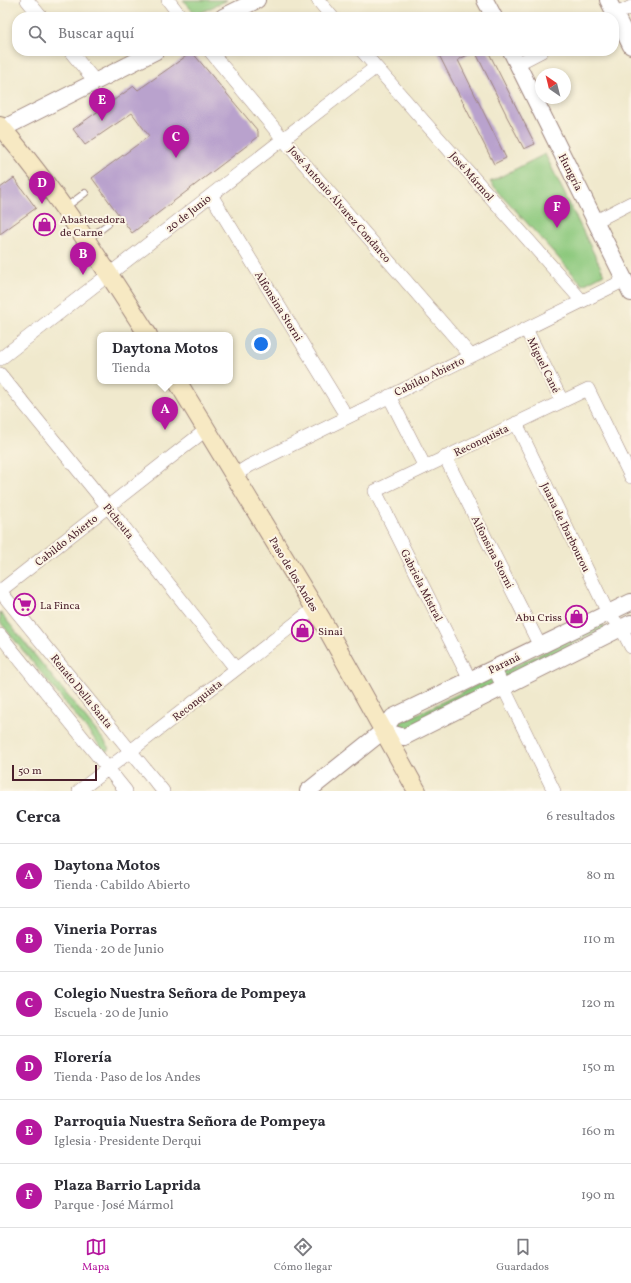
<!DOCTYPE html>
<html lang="es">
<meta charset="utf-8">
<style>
:root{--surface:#fff;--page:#f2f2f3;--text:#2b2b33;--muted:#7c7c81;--line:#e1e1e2;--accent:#b5179e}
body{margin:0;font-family:Vollkorn,serif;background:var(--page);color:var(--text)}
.compass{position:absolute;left:535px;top:68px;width:36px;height:36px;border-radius:50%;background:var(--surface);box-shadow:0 2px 6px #0003;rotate:325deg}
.scale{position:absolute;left:12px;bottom:10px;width:85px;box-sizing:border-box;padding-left:4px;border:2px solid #4a1f2b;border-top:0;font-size:11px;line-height:14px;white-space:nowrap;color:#4a1f2b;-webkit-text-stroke:3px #fcf5e5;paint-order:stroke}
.you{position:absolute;left:261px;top:344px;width:14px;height:14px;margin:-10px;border:3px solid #fff;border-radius:50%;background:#1a73e8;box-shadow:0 0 0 6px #1a73e833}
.badge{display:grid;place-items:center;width:26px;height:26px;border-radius:50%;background:var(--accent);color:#fff;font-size:13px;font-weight:700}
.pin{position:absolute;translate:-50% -33px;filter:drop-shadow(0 1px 2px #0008)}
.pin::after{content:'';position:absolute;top:21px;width:14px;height:12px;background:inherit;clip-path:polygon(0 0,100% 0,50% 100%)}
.popup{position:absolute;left:97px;top:332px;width:136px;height:52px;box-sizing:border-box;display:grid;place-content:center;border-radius:8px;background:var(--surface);filter:drop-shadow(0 1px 3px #0005);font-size:13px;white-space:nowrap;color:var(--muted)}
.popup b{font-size:15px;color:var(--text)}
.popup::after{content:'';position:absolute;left:50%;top:100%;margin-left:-8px;border:8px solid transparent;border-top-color:var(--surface)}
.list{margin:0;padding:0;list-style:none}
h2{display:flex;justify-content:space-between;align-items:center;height:52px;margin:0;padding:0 16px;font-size:17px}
h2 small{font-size:13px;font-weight:400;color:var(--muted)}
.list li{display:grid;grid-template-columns:26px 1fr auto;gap:12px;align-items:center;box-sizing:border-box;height:64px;padding:0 16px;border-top:1px solid var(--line)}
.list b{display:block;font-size:15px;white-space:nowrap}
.list p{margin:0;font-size:13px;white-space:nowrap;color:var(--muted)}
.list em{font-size:13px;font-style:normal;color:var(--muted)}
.icon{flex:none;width:22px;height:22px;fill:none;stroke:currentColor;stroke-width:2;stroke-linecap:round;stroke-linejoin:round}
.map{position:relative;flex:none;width:631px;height:791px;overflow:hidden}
.search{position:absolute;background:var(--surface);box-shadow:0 2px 6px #0003;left:12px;right:12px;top:12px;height:44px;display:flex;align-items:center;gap:10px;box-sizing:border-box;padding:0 14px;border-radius:16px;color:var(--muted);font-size:15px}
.sheet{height:436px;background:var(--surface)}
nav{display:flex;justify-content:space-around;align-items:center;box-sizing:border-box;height:56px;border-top:1px solid var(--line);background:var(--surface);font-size:11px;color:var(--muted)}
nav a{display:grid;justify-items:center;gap:2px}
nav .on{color:var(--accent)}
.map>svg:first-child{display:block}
.green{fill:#8dc97e;stroke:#6c7454}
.building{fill:#b9a2cd}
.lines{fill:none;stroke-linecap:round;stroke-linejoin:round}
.service-casing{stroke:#9d847c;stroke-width:8}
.minor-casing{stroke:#9d847c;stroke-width:14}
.tertiary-casing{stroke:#9d847c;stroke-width:18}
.secondary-casing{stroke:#9d847c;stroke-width:20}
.service{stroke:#fff;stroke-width:6}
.minor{stroke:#fff;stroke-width:13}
.tertiary{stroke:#fff;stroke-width:16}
.secondary{stroke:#f7e9c3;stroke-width:18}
.labels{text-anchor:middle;stroke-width:4;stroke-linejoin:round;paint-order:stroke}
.street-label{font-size:11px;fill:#4a1f2b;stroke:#fcf5e5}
.poi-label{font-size:11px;fill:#4a1f2b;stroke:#fcf5e5;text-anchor:start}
</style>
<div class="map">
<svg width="631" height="791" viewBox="0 0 631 791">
<rect width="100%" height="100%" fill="#fcf5e5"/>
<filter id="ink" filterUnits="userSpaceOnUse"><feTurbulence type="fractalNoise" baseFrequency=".025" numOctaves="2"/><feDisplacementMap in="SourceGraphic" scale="8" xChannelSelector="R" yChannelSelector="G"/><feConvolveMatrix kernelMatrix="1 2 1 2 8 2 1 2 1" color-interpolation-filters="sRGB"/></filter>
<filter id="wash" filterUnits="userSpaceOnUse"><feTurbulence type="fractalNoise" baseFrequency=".012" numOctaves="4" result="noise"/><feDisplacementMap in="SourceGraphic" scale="16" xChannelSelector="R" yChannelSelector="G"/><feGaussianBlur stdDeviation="0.9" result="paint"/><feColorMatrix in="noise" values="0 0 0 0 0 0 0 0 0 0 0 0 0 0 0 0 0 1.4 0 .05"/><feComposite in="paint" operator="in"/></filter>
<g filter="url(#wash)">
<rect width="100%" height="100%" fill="#f0e9cd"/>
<!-- green -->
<path class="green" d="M183,0H227L196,15Z
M545,154L604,274L583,285L490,182Z
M0,612L110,748L105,752L0,622Z
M603,624L605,628L506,679L502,672Z
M491,678L494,683L404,731L398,729L397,724Z"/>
<g id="blocks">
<!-- building -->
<path class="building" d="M437,51H488L535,144L524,149L506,115V114L475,51L458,60L506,158L494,164Z
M192,52L258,131V137L132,233L92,178L149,136L132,113L85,145L73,129L134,86L138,90Z
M14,178L36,208L0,234V188Z"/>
</g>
</g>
<g filter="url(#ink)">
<use href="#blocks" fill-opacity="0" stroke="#9d847c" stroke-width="1"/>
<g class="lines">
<defs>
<path id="service" d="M66,207L85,193
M87,240L108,224"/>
<path id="minor" d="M27,0L41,17
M168,0L181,17
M318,0L332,17
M610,17L631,7
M70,51L95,81
M210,51L283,139L471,356
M362,51L582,301
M517,64L542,51
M211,195L347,417
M596,221L631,203
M526,329L562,401
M0,359L376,67
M0,374L108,507L236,669
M389,396L425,467
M516,423L608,613L621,628L631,647
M445,457L540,646
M235,475L249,466L625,280
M0,591L207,429
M0,591L163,791
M0,635L126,791
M494,668L554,791
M470,680L375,491L588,389L631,477
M79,791L315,608"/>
<path id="tertiary" d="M485,0L494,17
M608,0L631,46
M223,17L257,0
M511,51L631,293
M2,129L156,51
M383,731L404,737L631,623
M308,791L383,731L393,717L631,602"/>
<path id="secondary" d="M0,126C56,191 102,263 148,335
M177,381L322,620L417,791"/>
</defs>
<!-- service casing -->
<use href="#service" class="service-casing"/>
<!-- minor casing -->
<use href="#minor" class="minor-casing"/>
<!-- tertiary casing -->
<use href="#tertiary" class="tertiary-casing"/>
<!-- secondary casing -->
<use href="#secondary" class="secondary-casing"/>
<!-- service -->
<use href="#service" class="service"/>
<!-- minor -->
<use href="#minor" class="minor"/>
<!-- tertiary -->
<use href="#tertiary" class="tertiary"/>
<!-- secondary -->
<use href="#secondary" class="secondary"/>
</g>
</g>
<!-- icons -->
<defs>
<symbol id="shop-ring" viewBox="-11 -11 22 22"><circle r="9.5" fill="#fcf5e5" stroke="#b5179e" stroke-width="1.5"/><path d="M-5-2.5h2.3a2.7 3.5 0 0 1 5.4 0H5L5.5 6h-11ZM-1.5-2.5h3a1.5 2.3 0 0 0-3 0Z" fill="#b5179e"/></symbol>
<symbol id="supermarket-ring" viewBox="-11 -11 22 22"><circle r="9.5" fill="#fcf5e5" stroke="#b5179e" stroke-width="1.5"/><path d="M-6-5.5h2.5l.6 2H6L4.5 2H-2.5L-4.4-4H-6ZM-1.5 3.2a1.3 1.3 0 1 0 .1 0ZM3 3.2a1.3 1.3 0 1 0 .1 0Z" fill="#b5179e"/></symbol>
</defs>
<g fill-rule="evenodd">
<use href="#shop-ring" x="32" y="212" width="25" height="25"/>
<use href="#supermarket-ring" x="12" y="592" width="25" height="25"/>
<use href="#shop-ring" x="564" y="604" width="25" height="25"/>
<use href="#shop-ring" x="290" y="618" width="25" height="25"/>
</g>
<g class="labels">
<!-- street labels -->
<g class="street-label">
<text transform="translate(571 172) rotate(63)" y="4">Hungría</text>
<text transform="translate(472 176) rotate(49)" y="4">José Mármol</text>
<text transform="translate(340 204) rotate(49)" y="4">José Antonio Álvarez Condarco</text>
<text transform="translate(188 213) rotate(-38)" y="4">20 de Junio</text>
<text transform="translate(279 306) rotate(58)" y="4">Alfonsina Storni</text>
<text transform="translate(544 365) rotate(64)" y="4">Miguel Cané</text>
<text transform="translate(429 376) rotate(-26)" y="4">Cabildo Abierto</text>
<text transform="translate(481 440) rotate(-26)" y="4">Reconquista</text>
<text transform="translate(119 521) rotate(51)" y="4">Picheuta</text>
<text transform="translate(566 527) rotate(64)" y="4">Juana de Ibarbourou</text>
<text transform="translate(66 540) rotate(-38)" y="4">Cabildo Abierto</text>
<text transform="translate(493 552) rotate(63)" y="4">Alfonsina Storni</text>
<text transform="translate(294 574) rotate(59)" y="4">Paso de los Andes</text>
<text transform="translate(422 585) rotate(63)" y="4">Gabriela Mistral</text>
<text transform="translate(504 663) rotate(-26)" y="4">Paraná</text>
<text transform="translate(82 691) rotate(51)" y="4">Renato Della Santa</text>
<text transform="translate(197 700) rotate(-38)" y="4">Reconquista</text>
</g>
<!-- poi labels -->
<g class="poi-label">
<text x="60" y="223">Abastecedora<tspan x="60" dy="13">de Carne</tspan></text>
<text x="40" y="609">La Finca</text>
<text x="562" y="621" text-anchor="end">Abu Criss</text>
<text x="318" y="635">Sinai</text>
</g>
</g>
</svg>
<svg class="compass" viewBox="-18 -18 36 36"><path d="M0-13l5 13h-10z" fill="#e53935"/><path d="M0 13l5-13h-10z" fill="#7c7c81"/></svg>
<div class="scale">50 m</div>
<div class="you"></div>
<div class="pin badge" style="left:165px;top:430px">A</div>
<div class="popup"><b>Daytona Motos</b>Tienda</div>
<div class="pin badge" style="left:83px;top:275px">B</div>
<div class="pin badge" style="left:176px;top:158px">C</div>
<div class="pin badge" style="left:42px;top:204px">D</div>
<div class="pin badge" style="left:102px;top:121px">E</div>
<div class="pin badge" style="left:557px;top:228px">F</div>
<div class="search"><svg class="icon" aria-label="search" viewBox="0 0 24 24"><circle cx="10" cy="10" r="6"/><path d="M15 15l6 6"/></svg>Buscar aquí</div>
</div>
<section class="sheet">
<h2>Cerca<small>6 resultados</small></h2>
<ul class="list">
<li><span class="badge">A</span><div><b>Daytona Motos</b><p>Tienda · Cabildo Abierto</p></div><em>80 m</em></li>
<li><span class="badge">B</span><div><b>Vineria Porras</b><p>Tienda · 20 de Junio</p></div><em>110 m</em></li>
<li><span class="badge">C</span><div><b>Colegio Nuestra Señora de Pompeya</b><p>Escuela · 20 de Junio</p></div><em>120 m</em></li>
<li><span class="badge">D</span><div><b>Florería</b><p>Tienda · Paso de los Andes</p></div><em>150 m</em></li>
<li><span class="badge">E</span><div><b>Parroquia Nuestra Señora de Pompeya</b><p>Iglesia · Presidente Derqui</p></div><em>160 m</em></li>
<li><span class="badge">F</span><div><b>Plaza Barrio Laprida</b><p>Parque · José Mármol</p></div><em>190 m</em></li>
</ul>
</section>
<nav>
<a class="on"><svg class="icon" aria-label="map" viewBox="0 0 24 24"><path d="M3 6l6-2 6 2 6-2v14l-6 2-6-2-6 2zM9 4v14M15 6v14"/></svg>Mapa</a>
<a><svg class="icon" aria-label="directions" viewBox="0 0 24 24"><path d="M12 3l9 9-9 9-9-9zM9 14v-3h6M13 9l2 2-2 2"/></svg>Cómo llegar</a>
<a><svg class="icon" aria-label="saved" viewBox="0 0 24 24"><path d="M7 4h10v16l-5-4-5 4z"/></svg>Guardados</a>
</nav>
